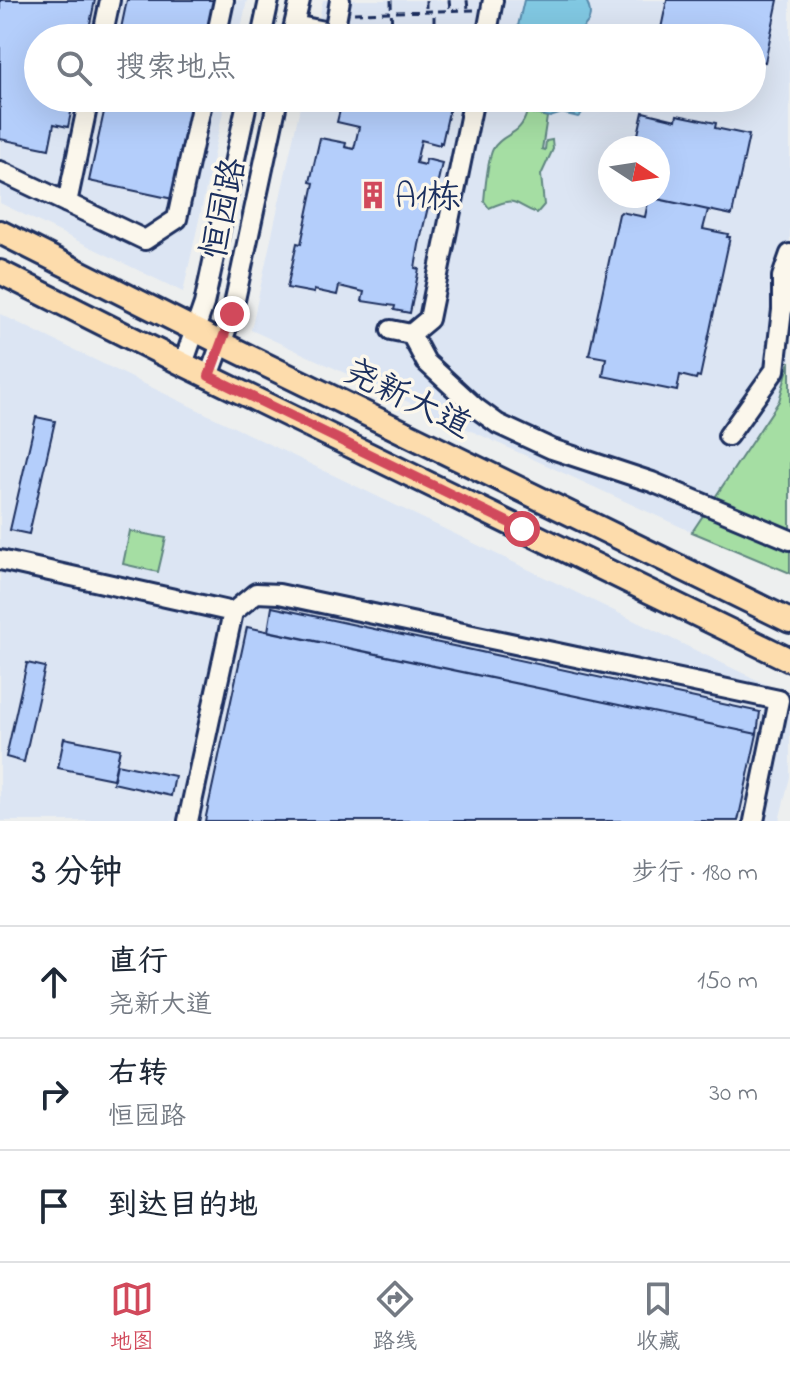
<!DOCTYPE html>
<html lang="zh">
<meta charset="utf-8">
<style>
:root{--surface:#fff;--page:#f6f6f7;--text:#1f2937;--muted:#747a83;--line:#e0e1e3;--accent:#d1495b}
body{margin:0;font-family:"Indie Flower","LXGW WenKai TC",sans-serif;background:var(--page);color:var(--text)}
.compass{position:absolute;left:598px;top:136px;width:72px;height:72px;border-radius:50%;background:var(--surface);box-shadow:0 8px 32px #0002;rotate:102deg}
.stop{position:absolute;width:24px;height:24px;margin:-18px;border:6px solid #d1495b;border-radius:50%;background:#fff}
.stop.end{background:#d1495b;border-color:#fff;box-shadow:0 2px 8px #0008}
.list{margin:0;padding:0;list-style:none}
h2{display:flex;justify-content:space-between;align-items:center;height:104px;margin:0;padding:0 32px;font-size:34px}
h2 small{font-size:26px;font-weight:400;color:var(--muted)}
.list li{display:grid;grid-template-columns:52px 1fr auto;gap:24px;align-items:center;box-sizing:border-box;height:112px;padding:0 32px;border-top:2px solid var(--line)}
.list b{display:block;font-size:30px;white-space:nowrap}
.list p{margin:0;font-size:26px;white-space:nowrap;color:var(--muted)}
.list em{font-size:26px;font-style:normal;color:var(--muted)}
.icon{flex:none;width:44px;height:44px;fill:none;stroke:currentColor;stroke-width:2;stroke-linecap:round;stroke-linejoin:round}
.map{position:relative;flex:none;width:790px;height:821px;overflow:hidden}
.search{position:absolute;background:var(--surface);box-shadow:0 8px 32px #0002;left:24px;right:24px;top:24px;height:88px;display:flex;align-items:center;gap:20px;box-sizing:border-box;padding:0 28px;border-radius:44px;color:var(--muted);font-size:30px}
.sheet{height:440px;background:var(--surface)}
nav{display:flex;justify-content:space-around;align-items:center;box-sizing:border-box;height:112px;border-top:2px solid var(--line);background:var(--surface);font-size:22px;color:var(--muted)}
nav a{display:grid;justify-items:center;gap:4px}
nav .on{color:var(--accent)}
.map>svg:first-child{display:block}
.built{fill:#dce5f3;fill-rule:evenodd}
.green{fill:#a5dea3;stroke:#608680;stroke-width:2}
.water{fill:#81c8e2;stroke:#588bad;stroke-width:2}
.building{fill:#b4cefb;stroke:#1b2f5e;stroke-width:2}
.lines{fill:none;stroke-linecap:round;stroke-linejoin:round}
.minor-casing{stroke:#1b2f5e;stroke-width:24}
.major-casing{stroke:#1b2f5e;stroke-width:28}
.path{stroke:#1b2f5e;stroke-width:3;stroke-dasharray:8 6;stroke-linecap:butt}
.minor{stroke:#fbf7ec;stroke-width:18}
.major{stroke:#fddcac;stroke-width:22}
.route{stroke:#d1495b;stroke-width:10}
.labels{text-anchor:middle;stroke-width:7;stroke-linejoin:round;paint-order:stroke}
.poi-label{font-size:34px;fill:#1b2f5e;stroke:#fbf7ec;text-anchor:start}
.street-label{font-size:34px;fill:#1b2f5e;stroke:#fbf7ec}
</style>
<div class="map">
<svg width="790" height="821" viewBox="0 0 790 821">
<rect width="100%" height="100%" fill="#edefef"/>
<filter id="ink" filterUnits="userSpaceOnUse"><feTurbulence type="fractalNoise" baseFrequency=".0125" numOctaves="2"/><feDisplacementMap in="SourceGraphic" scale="16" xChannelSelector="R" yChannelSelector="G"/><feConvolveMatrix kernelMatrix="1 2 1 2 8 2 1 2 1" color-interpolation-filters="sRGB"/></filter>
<g filter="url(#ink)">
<!-- built -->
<path class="built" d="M0,0H247L239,38H38V98H226L183,292L0,203Z
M323,0H790V361L779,401L692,532L251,330L302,98H752V38H315ZM610,148H658V196H610Z
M0,314L790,696V777L779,821H0Z"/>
<!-- green -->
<path class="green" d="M527,112L547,117L542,149L545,150L546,141L552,140L553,149L541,175L544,205L537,213C512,204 518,195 489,208L484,201C485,190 488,158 493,149C504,131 520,138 527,112Z
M790,361V573L692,532L779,401Z
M130,531L166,538L158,572L123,564Z"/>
<!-- water -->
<path class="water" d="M524,0H586C596,20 586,25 572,38H523L525,28L518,26Z
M503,98H588C583,104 586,112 578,117L562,113L550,117L527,112L525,106L518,104L509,106Z"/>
<!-- building -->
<path class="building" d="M0,0H95L87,38H38V98H74L68,127L54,124L49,149L0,139Z
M127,0H215L207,38H119Z
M667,0H778L765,62L752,60V38H659Z
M107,98H194L173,199L89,181Z
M343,98H452L442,143L440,142V145L421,140L416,163L425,165L426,159L442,163L432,208L428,207L419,245L415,268L419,269L410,313L394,310L395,306L362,301L364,292L339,286L337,295L314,290V293L287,288L297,243L301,244L314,183L310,182L320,138L346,143L345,147L354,149L359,127L337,122Z
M643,112L676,120L677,115L716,123L715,128L749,135L732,215L643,196H658V148H635Z
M649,197L708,210L703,229L728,234L727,237H730L700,377L697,376L696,379L680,375L677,391L603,376L606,358L589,355L619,214L621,212L645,217Z
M36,417L55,421L29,534L10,530Z
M272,607L760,712L757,734L268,631Z
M247,627L757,734L738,821H205Z
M27,663L45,667L24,762L6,757Z
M64,738L120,749L113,779L58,768Z
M117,764L175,776L171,796L113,783Z"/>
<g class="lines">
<defs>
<path id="minor" d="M294,25L334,33L340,0
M102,38L110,0
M216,38L224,0
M261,38L269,0
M291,38L300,0
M486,38L493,0
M0,171L145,240L177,219L203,98
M67,203L89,98
M391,330L411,334L429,319L474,98
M411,334L426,362L476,408L498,424L552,449L652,482L790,540
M183,364L204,304L248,98
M209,376L232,314L278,98
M728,436L775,370L782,310V277L790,254
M0,560L233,612
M188,821L233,612L256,593L279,594L779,700L754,821"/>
<path id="major" d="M0,232L221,343L790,621
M0,272L183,364L790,660"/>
</defs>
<!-- minor casing -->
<use href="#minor" class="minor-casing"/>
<!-- major casing -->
<use href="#major" class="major-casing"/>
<!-- path -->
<path class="path" d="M391,0L392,38
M426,0V11
M449,0L450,10
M467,0L468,10
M354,13L474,10
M434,38V11"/>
<!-- minor -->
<use href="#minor" class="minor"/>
<!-- major -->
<use href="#major" class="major"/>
</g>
</g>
<g class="lines" filter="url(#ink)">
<!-- route -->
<path class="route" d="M232,314L209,376L522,529"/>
</g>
<!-- icons -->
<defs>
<symbol id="building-bare" viewBox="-9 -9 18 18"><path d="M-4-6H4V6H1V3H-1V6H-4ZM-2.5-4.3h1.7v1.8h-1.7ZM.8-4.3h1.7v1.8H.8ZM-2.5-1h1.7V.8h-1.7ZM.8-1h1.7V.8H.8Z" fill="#d1495b" stroke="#fbf7ec" stroke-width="2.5" paint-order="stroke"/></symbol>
</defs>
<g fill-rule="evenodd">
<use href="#building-bare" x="353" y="175" width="40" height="40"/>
</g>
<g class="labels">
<!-- poi labels -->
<g class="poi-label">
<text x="395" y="207">A1栋</text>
</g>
<!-- street labels -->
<g class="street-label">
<text transform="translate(222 208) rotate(-78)" y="12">恒园路</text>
<text transform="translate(409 397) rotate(26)" y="12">尧新大道</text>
</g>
</g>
</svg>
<svg class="compass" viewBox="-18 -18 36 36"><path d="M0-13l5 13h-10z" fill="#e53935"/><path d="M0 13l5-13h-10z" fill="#747a83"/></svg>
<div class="stop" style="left:522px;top:529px"></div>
<div class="stop end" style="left:232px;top:314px"></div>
<div class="search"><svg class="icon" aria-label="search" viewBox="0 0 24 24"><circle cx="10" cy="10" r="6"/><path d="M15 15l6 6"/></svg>搜索地点</div>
</div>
<section class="sheet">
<h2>3 分钟<small>步行 · 180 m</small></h2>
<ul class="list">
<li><svg class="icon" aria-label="ahead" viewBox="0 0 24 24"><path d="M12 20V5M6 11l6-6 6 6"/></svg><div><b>直行</b><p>尧新大道</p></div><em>150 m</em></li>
<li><svg class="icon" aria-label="right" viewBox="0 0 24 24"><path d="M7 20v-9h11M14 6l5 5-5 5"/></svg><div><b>右转</b><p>恒园路</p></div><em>30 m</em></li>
<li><svg class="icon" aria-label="arrive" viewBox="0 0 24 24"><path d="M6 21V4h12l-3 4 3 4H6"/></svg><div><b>到达目的地</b></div></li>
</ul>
</section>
<nav>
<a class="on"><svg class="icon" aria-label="map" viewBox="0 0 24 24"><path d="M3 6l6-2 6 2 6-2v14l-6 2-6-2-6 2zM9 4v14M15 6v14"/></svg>地图</a>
<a><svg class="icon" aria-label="directions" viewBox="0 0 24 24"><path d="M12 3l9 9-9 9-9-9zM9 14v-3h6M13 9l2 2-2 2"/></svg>路线</a>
<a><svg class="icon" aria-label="saved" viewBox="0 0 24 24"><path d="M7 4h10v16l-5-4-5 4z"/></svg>收藏</a>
</nav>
